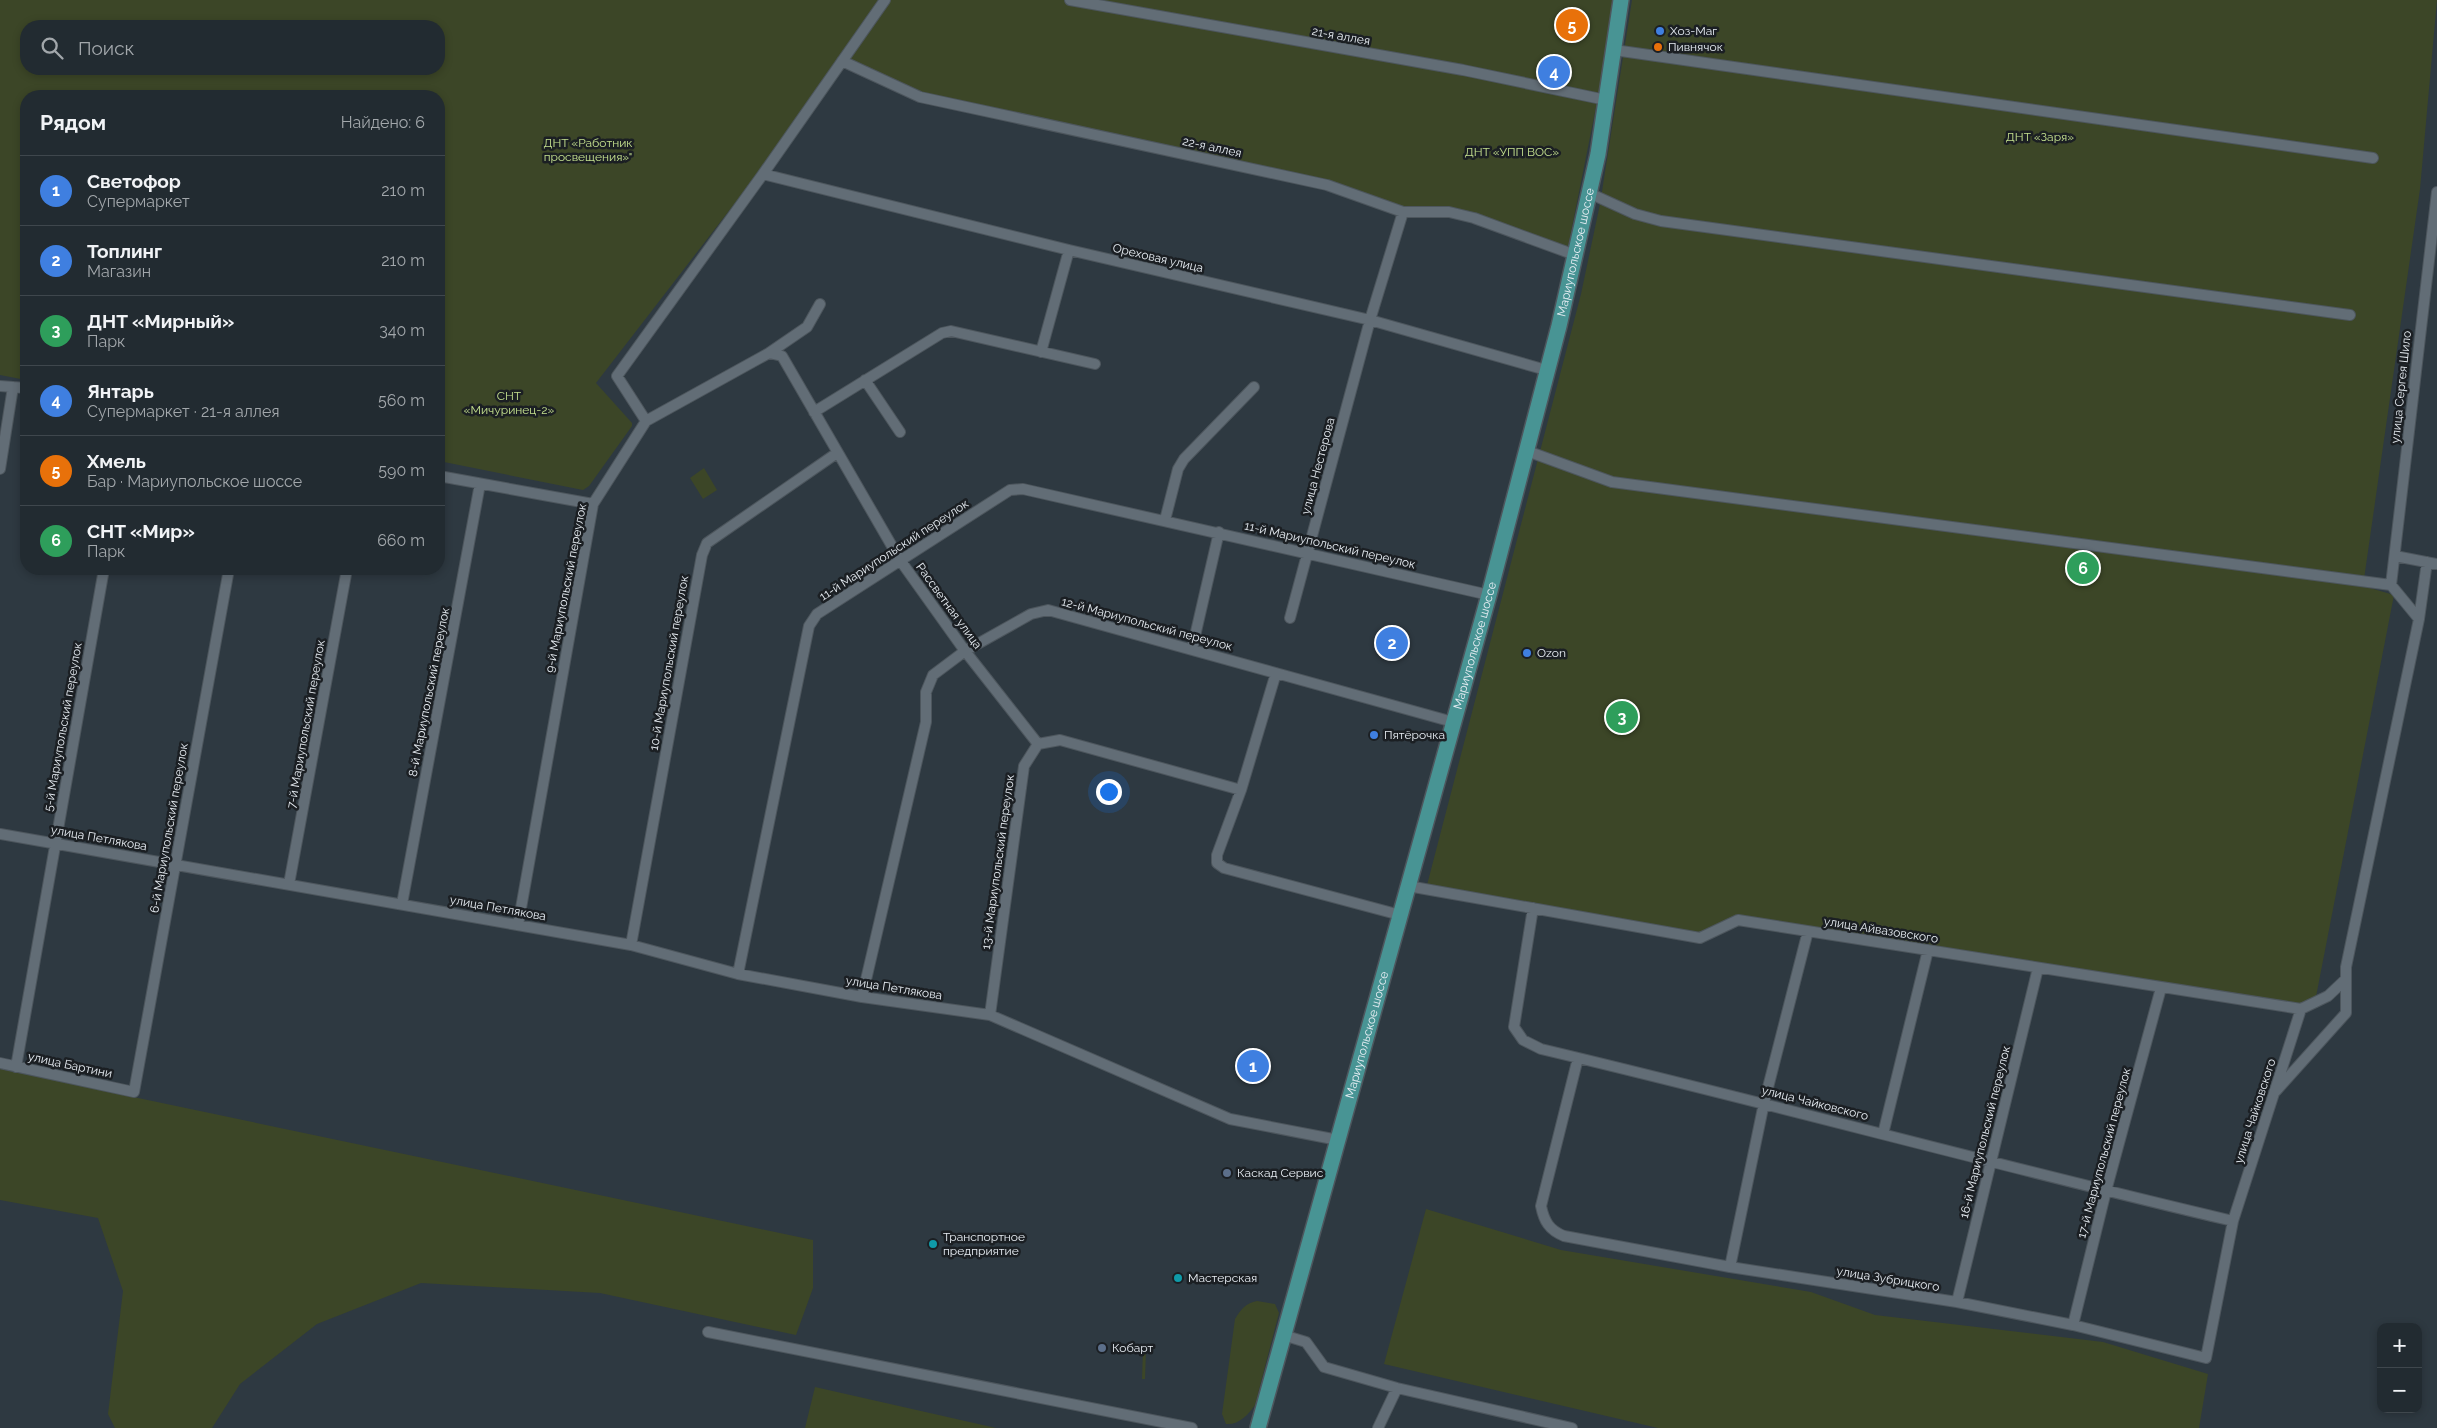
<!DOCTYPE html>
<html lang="ru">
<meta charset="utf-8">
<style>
:root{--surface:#222b31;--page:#2e373d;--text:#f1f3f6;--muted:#a2a7ab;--line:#3f474d;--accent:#ea580c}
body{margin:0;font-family:Raleway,sans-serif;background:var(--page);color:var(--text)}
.controls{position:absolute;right:15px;bottom:15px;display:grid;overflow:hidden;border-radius:10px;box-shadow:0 2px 8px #0003}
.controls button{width:45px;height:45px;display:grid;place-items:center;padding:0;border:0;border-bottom:1px solid var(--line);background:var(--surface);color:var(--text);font:25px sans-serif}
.you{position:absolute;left:1108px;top:791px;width:18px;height:18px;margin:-12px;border:4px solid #fff;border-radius:50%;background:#1a73e8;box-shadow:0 0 0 8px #1a73e833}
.badge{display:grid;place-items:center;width:32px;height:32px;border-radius:50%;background:var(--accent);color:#fff;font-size:16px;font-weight:700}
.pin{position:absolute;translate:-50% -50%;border:2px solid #fff;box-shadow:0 1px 5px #0006}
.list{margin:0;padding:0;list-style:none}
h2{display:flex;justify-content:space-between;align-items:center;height:65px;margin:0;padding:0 20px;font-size:21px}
h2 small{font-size:16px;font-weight:400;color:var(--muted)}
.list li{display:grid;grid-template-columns:32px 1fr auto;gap:15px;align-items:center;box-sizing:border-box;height:70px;padding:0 20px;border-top:1px solid var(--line)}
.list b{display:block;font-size:19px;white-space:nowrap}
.list p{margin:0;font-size:16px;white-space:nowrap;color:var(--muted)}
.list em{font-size:16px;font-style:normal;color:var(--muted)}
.icon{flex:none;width:28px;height:28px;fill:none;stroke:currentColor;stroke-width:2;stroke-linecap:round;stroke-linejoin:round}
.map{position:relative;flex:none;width:2437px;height:1428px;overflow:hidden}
.search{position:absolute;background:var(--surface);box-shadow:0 2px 8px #0003;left:20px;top:20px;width:425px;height:55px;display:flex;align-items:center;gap:12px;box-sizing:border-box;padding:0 18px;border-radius:20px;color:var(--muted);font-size:19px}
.panel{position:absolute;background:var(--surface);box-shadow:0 2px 8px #0003;left:20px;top:90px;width:425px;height:485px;border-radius:20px}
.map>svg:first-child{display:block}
.green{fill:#3c4627;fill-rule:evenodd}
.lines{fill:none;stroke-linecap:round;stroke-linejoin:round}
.minor-casing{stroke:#4d565d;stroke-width:12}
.primary-casing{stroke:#4d565d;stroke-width:18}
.minor{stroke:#626d76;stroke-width:10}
.primary{stroke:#489494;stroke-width:15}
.shop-dot{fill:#3f7fe0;stroke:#1b1f23;stroke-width:2}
.food-dot{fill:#e8710a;stroke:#1b1f23;stroke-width:2}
.service-dot{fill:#5c6f8a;stroke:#1b1f23;stroke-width:2}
.culture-dot{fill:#0f9aa8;stroke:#1b1f23;stroke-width:2}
.labels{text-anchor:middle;stroke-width:5;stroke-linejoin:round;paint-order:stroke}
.poi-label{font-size:12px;fill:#e8eef4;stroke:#1b1f23;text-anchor:start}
.street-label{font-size:12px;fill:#e8eef4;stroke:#1b1f23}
.park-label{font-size:12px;fill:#c5e18f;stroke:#1b1f23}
</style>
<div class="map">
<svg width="2437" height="1428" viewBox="0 0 2437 1428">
<rect width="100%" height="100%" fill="#2e3941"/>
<!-- green -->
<path class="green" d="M0,0H1613L1599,92L1567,252L1474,218L1404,207L1327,185L920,97L837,62L762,168L596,383L632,423V426L589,486L583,490L439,461V96H26V380L0,375ZM26,26H439V69H26Z
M1632,0H2437L2420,189L2363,586L2394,595L2314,1007L1737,918L1700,936L1427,885L1581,294L1600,204Z
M704,468L717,490L703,499L690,478Z
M0,1069L813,1240V1288L796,1335L600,1293L421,1283L317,1324L240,1384L212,1428H115L108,1414L123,1291L98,1218L0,1200Z
M1426,1209L1561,1250L1811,1292L1875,1315L2103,1342L2208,1374L2199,1428H1658L1384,1364Z
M1257,1301L1275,1304L1279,1313L1255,1405C1248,1415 1239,1425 1226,1424L1222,1414L1235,1319C1241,1309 1246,1303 1257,1301Z
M1143,1350H1146L1145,1379H1142Z
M815,1387L996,1428H805Z"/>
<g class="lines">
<defs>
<path id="minor" d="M1070,0L1463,70L1606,100
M1614,50L2373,158
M842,61L920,97L1327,185L1403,212H1449L1474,218L1575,255
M763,174L1069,250L1370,320L1546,370
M1589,193L1635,214L1661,221L2350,315
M1041,352L1069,250
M769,353L782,356L900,560L965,651L1038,744
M865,380L900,432
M0,386L26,388
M814,412L942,333L951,331L1095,364
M646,421L617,376L763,174L885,0
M1527,451L1612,482L2391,585L2419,619
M0,469L13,387
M439,476L593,504
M1165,520L1178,469L1184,459L1254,387
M2395,556L2437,564
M2391,585L2437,192
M1290,618L1370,320L1403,212
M1192,649L1219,532
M1276,673L1241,790L1217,855V863L1224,868L1400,915
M0,834L631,945L738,974L862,997L990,1015L1230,1119L1338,1140
M289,884L347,569
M1408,886L1700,938L1738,920L2301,1009L2328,996L2346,979
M402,904L480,484
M1533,908L1514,1027L1523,1040L1541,1049C1773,1104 2002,1167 2233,1221
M518,925L593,504L646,421L769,353L807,327L820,304
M631,945L702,555L707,543L837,453
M738,974L809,626L817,614L1010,490L1023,489L1489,595
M862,997L926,722V692L933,675L965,651L1031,614L1048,610L1453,722
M990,1015L1024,766L1038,744L1060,740L1241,790
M1578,1058L1541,1206C1544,1221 1549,1230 1564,1236L1730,1267L1957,1302L2073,1325L2206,1358L2233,1221L2301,1009
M0,1063L134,1092L229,569
M16,1067L104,569
M2276,1091L2346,1013V967L2419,619L2427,562
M1883,1134L1928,950
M1730,1267L1764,1103L1808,931
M1957,1302L2038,968
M2073,1325L2106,1191L2161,988
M708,1332L1192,1428
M1283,1335L1306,1342L1324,1367L1397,1388L1572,1428
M1378,1428L1397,1388"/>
<g id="primary">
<path id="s1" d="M1258,1428L1489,595L1559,326L1598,154L1621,0"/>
</g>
</defs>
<!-- minor casing -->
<use href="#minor" class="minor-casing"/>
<!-- primary casing -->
<use href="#primary" class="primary-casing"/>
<!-- minor -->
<use href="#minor" class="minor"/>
<!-- primary -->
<use href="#primary" class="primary"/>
</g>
<!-- markers -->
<g class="shop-dot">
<circle cx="1660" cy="31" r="5"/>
<circle cx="1527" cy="653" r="5"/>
<circle cx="1374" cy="735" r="5"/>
</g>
<circle class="food-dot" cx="1658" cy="47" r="5"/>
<g class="service-dot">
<circle cx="1227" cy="1173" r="5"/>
<circle cx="1102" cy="1348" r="5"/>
</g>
<g class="culture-dot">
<circle cx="933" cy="1244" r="5"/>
<circle cx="1178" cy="1278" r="5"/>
</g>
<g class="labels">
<!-- poi labels -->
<g class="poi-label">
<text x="1670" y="35">Хоз-Маг</text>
<text x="1668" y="51">Пивнячок</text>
<text x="1537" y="657">Ozon</text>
<text x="1384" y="739">Пятёрочка</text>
<text x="1237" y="1177">Каскад Сервис</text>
<text x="943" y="1241">Транспортное<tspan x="943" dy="14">предприятие</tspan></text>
<text x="1188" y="1282">Мастерская</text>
<text x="1112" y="1352">Кобарт</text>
</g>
<!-- street labels -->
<g class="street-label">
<text transform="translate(1341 36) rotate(10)" y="4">21-я аллея</text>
<text transform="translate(1212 147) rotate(12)" y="4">22-я аллея</text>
<text dy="4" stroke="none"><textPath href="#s1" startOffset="1218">Мариупольское шоссе</textPath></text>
<text transform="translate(1158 258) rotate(13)" y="4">Ореховая улица</text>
<text transform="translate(2401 387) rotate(-84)" y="4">улица Сергея Шило</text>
<text transform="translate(1318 466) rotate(-75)" y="4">улица Нестерова</text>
<text transform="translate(1330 545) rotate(13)" y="4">11-й Мариупольский переулок</text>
<text transform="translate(894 550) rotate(-33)" y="4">11-й Мариупольский переулок</text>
<text transform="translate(566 588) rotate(-79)" y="4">9-й Мариупольский переулок</text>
<text transform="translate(949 606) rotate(54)" y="4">Рассветная улица</text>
<text transform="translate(1147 624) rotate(15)" y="4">12-й Мариупольский переулок</text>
<text dy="4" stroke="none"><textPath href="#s1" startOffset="812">Мариупольское шоссе</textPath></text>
<text transform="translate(669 663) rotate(-80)" y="4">10-й Мариупольский переулок</text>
<text transform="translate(429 692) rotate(-79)" y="4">8-й Мариупольский переулок</text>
<text transform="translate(306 724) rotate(-80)" y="4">7-й Мариупольский переулок</text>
<text transform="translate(63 727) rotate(-80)" y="4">5-й Мариупольский переулок</text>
<text transform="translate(169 828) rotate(-80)" y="4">6-й Мариупольский переулок</text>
<text transform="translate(99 838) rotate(10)" y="4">улица Петлякова</text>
<text transform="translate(998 862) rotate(-82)" y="4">13-й Мариупольский переулок</text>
<text transform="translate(498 908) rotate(10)" y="4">улица Петлякова</text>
<text transform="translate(1881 930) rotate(9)" y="4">улица Айвазовского</text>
<text transform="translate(894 988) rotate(9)" y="4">улица Петлякова</text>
<text dy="4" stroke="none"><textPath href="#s1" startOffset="408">Мариупольское шоссе</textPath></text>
<text transform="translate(70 1065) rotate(12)" y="4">улица Бартини</text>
<text transform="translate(1815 1103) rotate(14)" y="4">улица Чайковского</text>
<text transform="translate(2255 1111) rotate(-72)" y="4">улица Чайковского</text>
<text transform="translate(1985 1132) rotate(-76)" y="4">16-й Мариупольский переулок</text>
<text transform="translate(2104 1153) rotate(-75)" y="4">17-й Мариупольский переулок</text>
<text transform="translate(1888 1279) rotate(9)" y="4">улица Зубрицкого</text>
</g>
<!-- park labels -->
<g class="park-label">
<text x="2040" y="141">ДНТ «Заря»</text>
<text x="588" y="147">ДНТ «Работник<tspan x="588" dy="14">просвещения»"</tspan></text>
<text x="1512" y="156">ДНТ «УПП ВОС»</text>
<text x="509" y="400">СНТ<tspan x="509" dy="14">«Мичуринец-2»</tspan></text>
</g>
</g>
</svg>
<div class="controls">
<button>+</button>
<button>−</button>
</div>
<div class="you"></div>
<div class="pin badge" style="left:1253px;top:1066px;background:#3f7fe0">1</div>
<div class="pin badge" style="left:1392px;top:643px;background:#3f7fe0">2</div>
<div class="pin badge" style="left:1622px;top:717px;background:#2e9e5b">3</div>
<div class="pin badge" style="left:1554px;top:72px;background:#3f7fe0">4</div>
<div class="pin badge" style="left:1572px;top:25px;background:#e8710a">5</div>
<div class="pin badge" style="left:2083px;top:568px;background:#2e9e5b">6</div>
<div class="search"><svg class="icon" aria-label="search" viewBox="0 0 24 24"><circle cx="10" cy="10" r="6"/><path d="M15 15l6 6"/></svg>Поиск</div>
<section class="panel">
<h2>Рядом<small>Найдено: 6</small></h2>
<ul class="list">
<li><span class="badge" style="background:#3f7fe0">1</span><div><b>Светофор</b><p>Супермаркет</p></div><em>210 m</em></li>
<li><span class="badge" style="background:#3f7fe0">2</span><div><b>Топлинг</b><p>Магазин</p></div><em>210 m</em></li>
<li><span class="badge" style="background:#2e9e5b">3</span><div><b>ДНТ «Мирный»</b><p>Парк</p></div><em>340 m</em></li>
<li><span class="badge" style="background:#3f7fe0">4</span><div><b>Янтарь</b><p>Супермаркет · 21-я аллея</p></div><em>560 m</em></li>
<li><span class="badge" style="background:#e8710a">5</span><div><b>Хмель</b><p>Бар · Мариупольское шоссе</p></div><em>590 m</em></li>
<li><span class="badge" style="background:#2e9e5b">6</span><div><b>СНТ «Мир»</b><p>Парк</p></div><em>660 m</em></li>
</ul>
</section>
</div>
